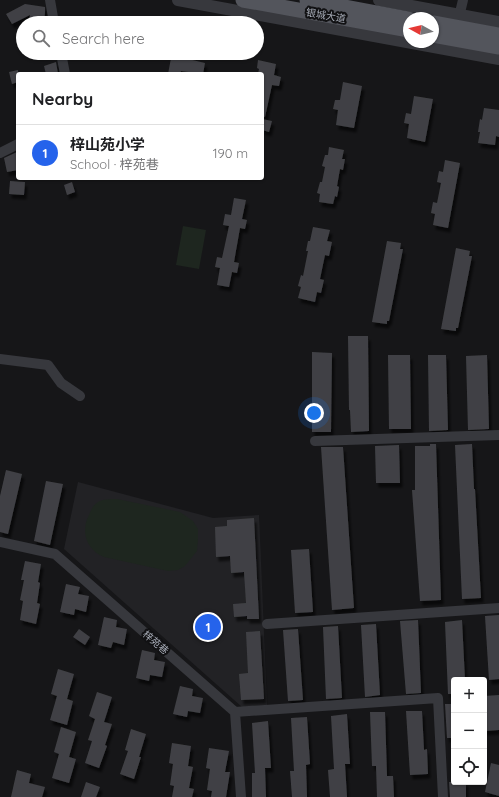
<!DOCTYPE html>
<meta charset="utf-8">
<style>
:root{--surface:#fff;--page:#f6f6f6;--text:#202124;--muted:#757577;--line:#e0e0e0;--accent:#2563eb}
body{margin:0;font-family:Quicksand,"Noto Sans SC",sans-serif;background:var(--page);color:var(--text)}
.controls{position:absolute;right:12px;bottom:12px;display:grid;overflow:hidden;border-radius:4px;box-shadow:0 1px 3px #0004}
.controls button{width:36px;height:36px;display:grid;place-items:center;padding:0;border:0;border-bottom:1px solid var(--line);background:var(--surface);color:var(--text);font:20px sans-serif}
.compass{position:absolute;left:403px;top:12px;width:36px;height:36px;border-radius:50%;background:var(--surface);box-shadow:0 1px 3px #0004;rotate:278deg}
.you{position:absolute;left:314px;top:413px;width:14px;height:14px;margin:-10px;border:3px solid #fff;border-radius:50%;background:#1a73e8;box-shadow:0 0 0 6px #1a73e833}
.badge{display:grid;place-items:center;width:26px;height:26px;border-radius:50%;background:var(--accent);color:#fff;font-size:13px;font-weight:700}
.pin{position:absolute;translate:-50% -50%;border:2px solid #fff;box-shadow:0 1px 4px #0006}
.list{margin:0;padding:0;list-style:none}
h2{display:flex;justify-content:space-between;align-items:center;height:52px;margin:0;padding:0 16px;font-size:17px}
h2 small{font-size:13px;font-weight:400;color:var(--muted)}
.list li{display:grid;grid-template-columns:26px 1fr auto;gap:12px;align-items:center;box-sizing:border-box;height:56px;padding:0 16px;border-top:1px solid var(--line)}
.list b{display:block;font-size:15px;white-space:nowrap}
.list p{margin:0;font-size:13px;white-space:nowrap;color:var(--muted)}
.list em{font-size:13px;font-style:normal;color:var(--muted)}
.icon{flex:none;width:22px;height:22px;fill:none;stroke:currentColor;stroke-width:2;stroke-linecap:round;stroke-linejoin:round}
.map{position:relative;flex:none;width:499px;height:797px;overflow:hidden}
.search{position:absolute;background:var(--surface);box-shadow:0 1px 3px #0004;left:16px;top:16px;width:248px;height:44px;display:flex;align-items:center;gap:10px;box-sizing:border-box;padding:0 14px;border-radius:22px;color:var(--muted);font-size:15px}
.panel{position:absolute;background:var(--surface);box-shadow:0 1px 3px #0004;left:16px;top:72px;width:248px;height:108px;border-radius:4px}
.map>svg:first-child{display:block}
.built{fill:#222225}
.park{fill:#1e261f}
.building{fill:#404145;filter:url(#shadow)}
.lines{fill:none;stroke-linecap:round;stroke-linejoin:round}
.minor{stroke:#37383d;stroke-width:10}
.tertiary{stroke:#37383d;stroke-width:12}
.primary{stroke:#53555c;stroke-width:15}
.labels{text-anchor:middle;stroke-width:4;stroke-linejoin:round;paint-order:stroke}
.street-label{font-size:10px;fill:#a8adb8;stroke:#111113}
</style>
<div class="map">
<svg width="499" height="797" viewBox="0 0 499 797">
<defs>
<filter id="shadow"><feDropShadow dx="2.5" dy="4.5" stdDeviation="1" flood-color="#0009"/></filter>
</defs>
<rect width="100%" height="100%" fill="#161618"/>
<!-- built -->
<path class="built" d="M78,482L213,518L259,515L267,705L242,707L64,549Z"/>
<!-- park -->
<path class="park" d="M183,226L206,230L199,269L176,265Z
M117,499L180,512L193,521L198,529V539L197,551L185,566L178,570L168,571L104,557C87,550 80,532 89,515C91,510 93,505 98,502C103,499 110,499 117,499Z"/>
<!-- building -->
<path class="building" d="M25,4L45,7V12L44,23L29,21L30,15L12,24L6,14Z
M172,53H185L184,58L205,63L203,74L181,71L180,74H168Z
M258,60L276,64L274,75L281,77L279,86L272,85L265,117L262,116V74H258L259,69L257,68Z
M56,62L58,74H46L44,66Z
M18,70V82L12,84L9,72Z
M343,82L362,86L354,128L336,125L338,110L333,109L335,100H340Z
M414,96L433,99L425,142L407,138L409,124L404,123L406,113L411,114Z
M484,108L499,110V137L496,136L495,145L478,143L480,132H478L480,119L482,120Z
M262,119L272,121L269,132L262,130Z
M329,147L344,150L342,159H345L343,170L340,169L337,186L339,187L337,197L335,196L333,204L319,202L320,194L317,193L320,182H322L325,167L322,166L325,155H328Z
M17,152H18V170L7,172L4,158Z
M445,160L460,163L448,228L433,225L435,214L431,213L433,202L437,203L441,183L437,182L439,171L443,172Z
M10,181L25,182L24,195L9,194Z
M72,182L75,192L67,195L64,185Z
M234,198L246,200L242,219L247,220L245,229L240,228L234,262L239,263L237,273L232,272L229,287L217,285L220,268L215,267L217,257L222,258L229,226L223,225L225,214L231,215Z
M313,227L330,230L327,241L332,242L329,256L325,255L320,279L324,280L321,293L317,292L315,302L298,298L301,287L298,286L301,275L303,276L308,251H306L308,241H310Z
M387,241L401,243L400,249H403L389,321H387V324L372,322Z
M456,248L470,251L469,256H472L458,328H456V331L441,329Z
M348,336H368L369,431L351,432L350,410H349Z
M312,352L332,353L331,432H312Z
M388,355H410L411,429H389Z
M428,355H446L448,430L429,431Z
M487,355L489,429L468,430L466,356Z
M430,444H436L441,600L420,601L412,490H415V446H430Z
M472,444L474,489H475L481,598L462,599L455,445Z
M399,445L400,483H376L375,446Z
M321,447H343L354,608L332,610Z
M6,470L22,474L8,534L0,532V496Z
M46,481L63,484L50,545L34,541Z
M254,518L259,619H247V616L234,617L233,604L246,603L244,572L231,573L230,556L216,557L215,527L227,526V520Z
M309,549L313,612L295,613L291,550Z
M25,561L41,564L38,582L40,583L37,603L40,604L36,624L20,620L23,601L20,600L24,580H21Z
M66,584L80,587L78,594L89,596L86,612L75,609L74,615L60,612Z
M499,615V679L489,680L485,616Z
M104,617L117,620L116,627L127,629L124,645L113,642L111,648L98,645Z
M418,620L421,693L406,694L400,621Z
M462,620L465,680H454V694H448L445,622Z
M376,624L380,695L365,697L361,625Z
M338,626L342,698L326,699L323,627Z
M79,629L90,637L85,645L73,637Z
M298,629L303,700L288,701L283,630Z
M260,631L264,699L241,700L239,674L248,673L246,632Z
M142,650L155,653L154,660L165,662L162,677L150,675L149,681L136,678Z
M58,669L74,674L67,699L73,701L67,725L50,720L57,696L51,694Z
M180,686L193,689L192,696L203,698L200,713L188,711L187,717L173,714Z
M97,692L112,697L104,722L112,724L105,745L107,746L99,768L85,763L92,741L88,740L95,719L89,716Z
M499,695V730L484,731V696Z
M445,704H454V738H447Z
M406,711H422L424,750L427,749L428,774L410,775Z
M370,712H385L387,776H393L394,797H377L376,766H372Z
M347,714L350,764H345L347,797H330L328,770L334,769L331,716Z
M307,717L310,764L306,765L307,797H292L290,771H294L291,718Z
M268,721L271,768H265L266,797H252V773H255L252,723Z
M61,727L76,732L69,757L76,759L69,783L52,778L59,754L54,752Z
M131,729L146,734L139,757H141L134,779L120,774L128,751L125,750Z
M172,743L191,746L188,766L193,767L189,788L194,789L192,797H172L174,786L170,785L173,764L169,763Z
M209,748L229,751L225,772H230L226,797H211L212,791L207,790L210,769L206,768Z
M491,763L499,765V796L485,792Z
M17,770L31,774L29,783L45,787L42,797H11Z
M86,782L100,787L96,797H81Z
M449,782H466V797H450Z"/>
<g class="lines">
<!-- minor -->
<path class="minor" d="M50,0L54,23
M458,21L463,0
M61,53L65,74
M0,153L18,144
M0,359L48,365L61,383L80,396
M315,441L499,435
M0,542L55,554L235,712L241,797
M267,624L499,608
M235,712L438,698L443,797"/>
<!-- tertiary -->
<path class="tertiary" d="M178,0L499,59
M379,0L499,22"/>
<!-- primary -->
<path class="primary" d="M243,0L409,30
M307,0L409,19
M433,23L499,35
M433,35L499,47"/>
</g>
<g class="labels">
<!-- street labels -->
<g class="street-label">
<text transform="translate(326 15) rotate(10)" y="4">银城大道</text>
<text transform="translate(156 642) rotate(41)" y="4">梓苑巷</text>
</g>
</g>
</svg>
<div class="controls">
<button>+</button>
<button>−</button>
<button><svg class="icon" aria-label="locate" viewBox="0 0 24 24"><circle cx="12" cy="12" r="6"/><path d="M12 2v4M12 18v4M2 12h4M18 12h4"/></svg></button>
</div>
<svg class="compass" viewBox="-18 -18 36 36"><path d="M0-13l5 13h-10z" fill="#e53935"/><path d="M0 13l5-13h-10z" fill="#757577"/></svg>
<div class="you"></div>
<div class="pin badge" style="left:208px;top:627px">1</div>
<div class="search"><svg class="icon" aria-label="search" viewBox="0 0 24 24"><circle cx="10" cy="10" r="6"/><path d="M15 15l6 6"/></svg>Search here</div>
<section class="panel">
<h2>Nearby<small></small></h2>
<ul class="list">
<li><span class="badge">1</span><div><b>梓山苑小学</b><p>School · 梓苑巷</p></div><em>190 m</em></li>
</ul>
</section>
</div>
